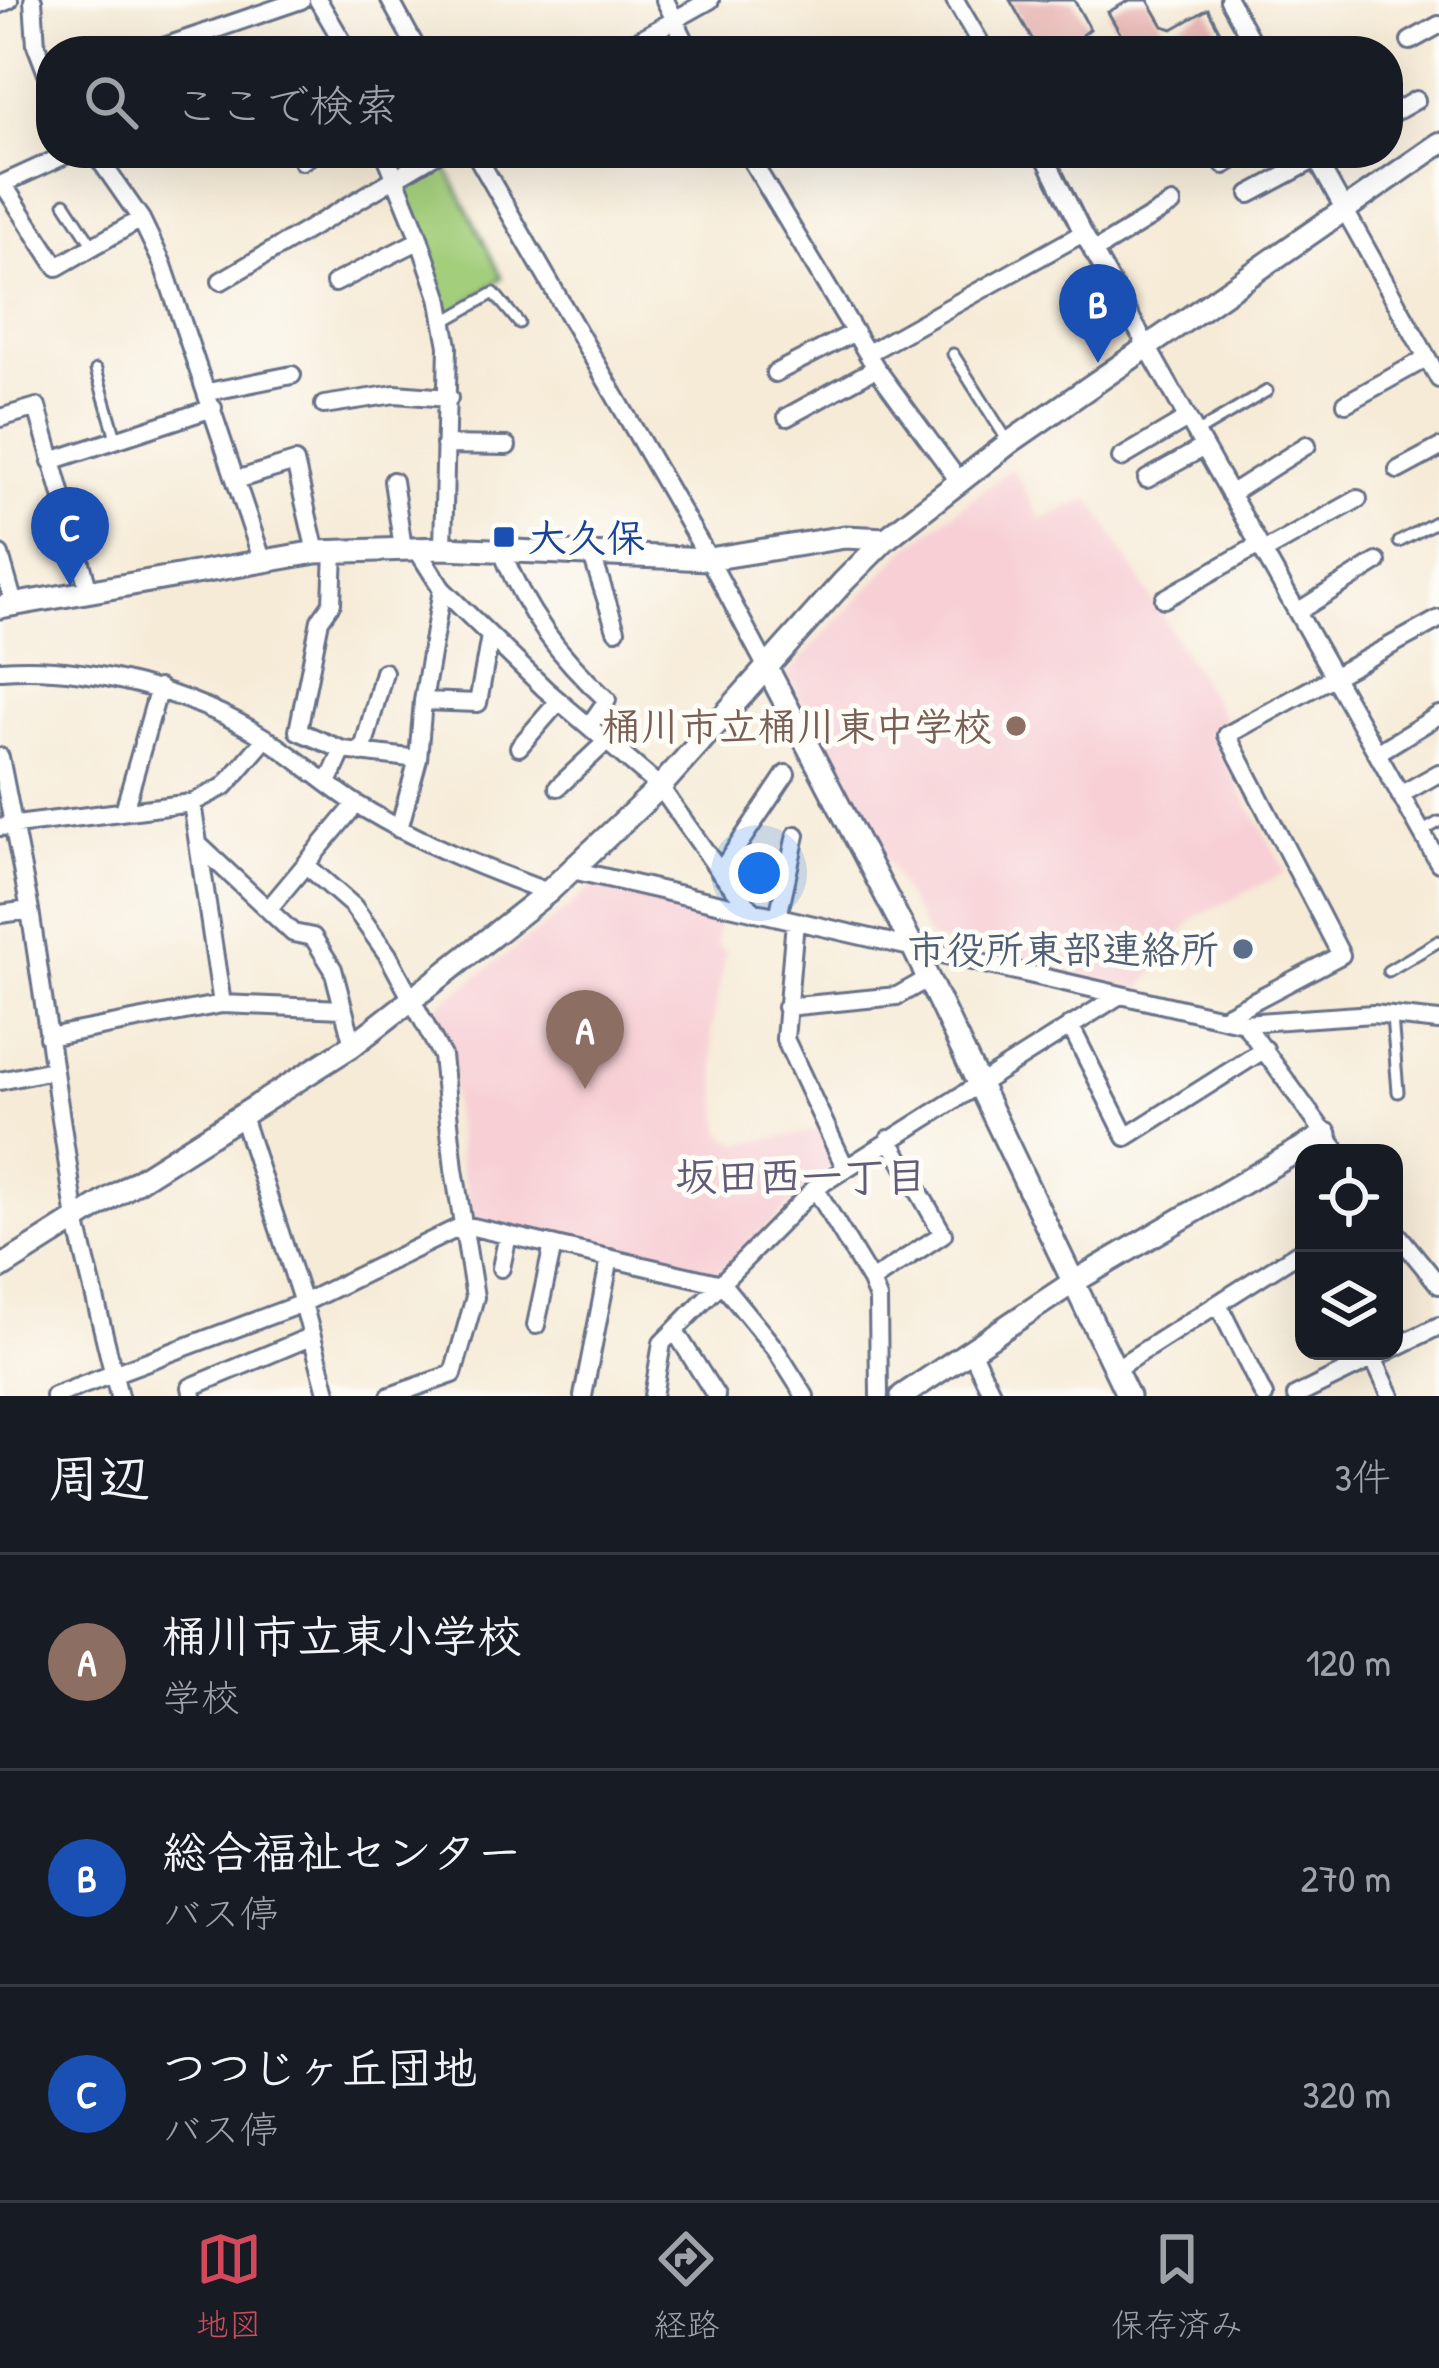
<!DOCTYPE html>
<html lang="ja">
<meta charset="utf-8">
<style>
:root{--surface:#171b24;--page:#242831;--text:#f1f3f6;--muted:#9ea1a6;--line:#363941;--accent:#d1495b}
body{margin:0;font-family:"Patrick Hand","Klee One",sans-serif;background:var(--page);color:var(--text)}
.controls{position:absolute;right:36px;bottom:36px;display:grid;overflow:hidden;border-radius:24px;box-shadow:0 12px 48px #0002}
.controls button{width:108px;height:108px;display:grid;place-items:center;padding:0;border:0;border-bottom:3px solid var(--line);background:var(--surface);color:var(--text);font:60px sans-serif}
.you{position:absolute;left:759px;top:873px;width:42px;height:42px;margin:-30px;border:9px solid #fff;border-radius:50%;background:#1a73e8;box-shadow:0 0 0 18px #1a73e833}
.badge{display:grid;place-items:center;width:78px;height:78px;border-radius:50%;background:var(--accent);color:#fff;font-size:39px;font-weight:700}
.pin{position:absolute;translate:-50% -99px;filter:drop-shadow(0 3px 6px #0008)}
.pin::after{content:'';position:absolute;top:63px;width:42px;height:36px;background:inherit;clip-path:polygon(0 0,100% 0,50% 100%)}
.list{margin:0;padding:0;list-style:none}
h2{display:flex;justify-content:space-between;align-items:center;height:156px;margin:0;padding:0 48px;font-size:51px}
h2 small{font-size:39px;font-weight:400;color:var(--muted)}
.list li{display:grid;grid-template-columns:78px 1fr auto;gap:36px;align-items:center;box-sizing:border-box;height:216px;padding:0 48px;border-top:3px solid var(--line)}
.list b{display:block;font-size:45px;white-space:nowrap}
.list p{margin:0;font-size:39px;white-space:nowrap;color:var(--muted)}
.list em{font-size:39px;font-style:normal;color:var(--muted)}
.icon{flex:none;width:66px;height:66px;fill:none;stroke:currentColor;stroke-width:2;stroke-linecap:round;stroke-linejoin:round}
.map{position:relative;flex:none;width:1439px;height:1396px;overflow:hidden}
.search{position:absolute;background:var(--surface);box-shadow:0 12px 48px #0002;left:36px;right:36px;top:36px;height:132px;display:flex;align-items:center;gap:30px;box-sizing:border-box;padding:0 42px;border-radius:48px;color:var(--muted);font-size:45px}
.sheet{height:804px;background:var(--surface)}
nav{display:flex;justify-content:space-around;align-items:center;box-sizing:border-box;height:168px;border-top:3px solid var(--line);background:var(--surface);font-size:33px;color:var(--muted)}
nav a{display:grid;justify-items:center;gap:6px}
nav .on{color:var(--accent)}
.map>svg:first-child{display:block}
.built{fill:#f7cfd5}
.green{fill:#a3ce7b;stroke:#5f7e6c;stroke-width:3}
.building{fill:#e8afac}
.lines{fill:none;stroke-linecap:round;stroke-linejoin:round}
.service-casing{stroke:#687188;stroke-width:15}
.minor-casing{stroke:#687188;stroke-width:22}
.tertiary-casing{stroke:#687188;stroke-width:27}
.service{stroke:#fff;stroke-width:9}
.minor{stroke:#fff;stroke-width:16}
.tertiary{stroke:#fff;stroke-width:21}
.transit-dot{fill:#1a4fb4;stroke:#fdfcf7;stroke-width:4.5}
.education-dot{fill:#8d6e63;stroke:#fdfcf7;stroke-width:4.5}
.service-dot{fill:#5c6f8a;stroke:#fdfcf7;stroke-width:4.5}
.labels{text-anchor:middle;stroke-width:10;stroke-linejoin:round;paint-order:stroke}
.transit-label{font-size:39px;font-weight:bold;fill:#164399;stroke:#fdfcf7;text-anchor:start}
.education-label{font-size:39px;font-weight:bold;fill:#785e54;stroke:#fdfcf7;text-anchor:end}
.service-label{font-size:39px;font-weight:bold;fill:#4e5e75;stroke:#fdfcf7;text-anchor:end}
.neighbourhood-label{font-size:42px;font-weight:bold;fill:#635c79;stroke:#fdfcf7}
</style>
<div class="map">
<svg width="1439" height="1396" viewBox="0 0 1439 1396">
<rect width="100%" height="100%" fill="#fdfcf7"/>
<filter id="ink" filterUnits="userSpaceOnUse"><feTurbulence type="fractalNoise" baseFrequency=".00833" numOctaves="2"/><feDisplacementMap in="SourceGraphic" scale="24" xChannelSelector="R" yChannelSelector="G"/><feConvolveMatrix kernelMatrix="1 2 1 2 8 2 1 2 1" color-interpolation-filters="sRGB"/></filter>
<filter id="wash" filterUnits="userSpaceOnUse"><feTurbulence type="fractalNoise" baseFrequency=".004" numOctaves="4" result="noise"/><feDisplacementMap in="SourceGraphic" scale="48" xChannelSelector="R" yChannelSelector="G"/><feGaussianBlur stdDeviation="2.7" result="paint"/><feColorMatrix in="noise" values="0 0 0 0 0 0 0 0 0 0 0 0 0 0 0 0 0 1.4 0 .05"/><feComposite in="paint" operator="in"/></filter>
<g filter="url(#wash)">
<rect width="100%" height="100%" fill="#f6ebd7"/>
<!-- built -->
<path class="built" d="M1012,468L1041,520L1090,498L1226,721L1208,732L1286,872L1193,919L1141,989L929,939L787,674L906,549Z
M595,884L720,911L716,945L726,951L711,1032L722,1133L739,1144L821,1130L834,1154L833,1166L714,1276L475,1221L461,1169L447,1048L425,1015L570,907Z"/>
<!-- green -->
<path class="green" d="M439,153L502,278L443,321L394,176Z"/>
<g id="blocks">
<!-- building -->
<path class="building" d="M1010,0H1074L1090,29L1083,34L1086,38L1063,51H1039Z
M1130,0H1148L1163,26L1173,29L1208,9L1227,45L1216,51H1130L1108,12Z"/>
</g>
</g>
<g filter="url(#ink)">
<use href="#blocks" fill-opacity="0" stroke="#687188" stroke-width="3"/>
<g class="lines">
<defs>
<path id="service" d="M107,51L112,49
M65,203L93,246
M443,322L494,293L519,323
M953,354L1009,443
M96,370L117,441
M1196,433L1267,391
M1399,542L1439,520
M1421,832L1439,822
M1388,971L1439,941
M1392,1017L1398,1092"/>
<path id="minor" d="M33,0L36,45L51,84
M318,0L348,51
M390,0L418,51
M665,0L690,51
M955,0L985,51
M1229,0L1257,51
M0,4L9,0
M1410,41L1439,25
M155,50L301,0
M619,51L710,0
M1388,116L1416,100
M95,153L141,219L163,265L262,559
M385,153L417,232L439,297L448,346L443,548
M475,153L709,559L768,670
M747,153L876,368L959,481
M1043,153L1083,233L1439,863
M1313,153L1439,379
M302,161L315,153
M1224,165L1244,153
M3,184L57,267L141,219
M0,185L70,153
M1250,194L1316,159
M1093,252L1172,204
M221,281L438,153
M335,283L420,240
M868,353L1083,233
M775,373L855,332
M208,392L292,375
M1346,403L1427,358
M324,405L395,394L449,398
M787,417L876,368
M0,418L37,407L89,591
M445,445L507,446
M1121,458L1187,419
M51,461L213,408
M1398,470L1439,448
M1147,479L1204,447
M236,480L295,462L316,552
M393,481L403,548
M1230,494L1307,445
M416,548L442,589L545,689L660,787L720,872L754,912
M501,549C525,611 559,656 607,700L589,726
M334,551L332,603L320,620L298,731L343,750L418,759L399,829
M591,552L616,630
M1263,552L1358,499
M0,555L14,604
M1164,599L1259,545
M1297,612L1377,562
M0,670C85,663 193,692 265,738C299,759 328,787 363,808C425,845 480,867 548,892
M423,701L478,703L490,636
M519,747L559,701
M362,753L384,672
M1377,753L1439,715
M0,757L30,910L76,1220L119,1396
M418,759L423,701L442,589
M328,783L343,750
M558,787L607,741
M1400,795L1439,773
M192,803L222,1004
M124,811L159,688
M0,827L192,803L225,786L266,738
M198,844L293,933L313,937L333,969L353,1045
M306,865L353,906L388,955L442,1056L454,1169L475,1297L453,1374L390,1396
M572,870L1244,1023L1373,1014L1439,1021
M720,872L786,774
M270,907L356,804
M0,914L30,910
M778,917L796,835
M795,921L785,1039L845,1167
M786,1007L897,996L929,978
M1223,1017L1341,955L1227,735L1439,619
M1244,1023L1339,1153
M1070,1025L1126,1137L1265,1049
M48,1037L222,1004L343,1009
M0,1081L52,1070
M242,1116L303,1303L328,1396
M815,1188L871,1281L878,1299L879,1396
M1394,1230L1439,1285
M501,1268L508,1235
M871,1281L943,1234L889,1139
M1218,1304L1264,1396
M536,1325L553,1245
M675,1331L716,1396
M1394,1348L1439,1326
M971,1350L993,1396
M1373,1358L1391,1396
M1115,1369L1304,1249
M54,1396L303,1303L464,1225L722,1284L776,1350L805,1396
M193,1396L191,1387L310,1337
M583,1396L610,1258
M653,1396L662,1343L815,1188L1120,995
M1296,1396L1388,1351"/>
<path id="tertiary" d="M0,607L316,552L443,548L709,559L845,537L886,539
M768,670L914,949L1128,1396
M0,1268L353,1045L411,1000L548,892L660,787L843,582L886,539L1009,443L1439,144
M902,1396L1072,1283L1326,1134"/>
</defs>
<!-- service casing -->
<use href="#service" class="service-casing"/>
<!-- minor casing -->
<use href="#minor" class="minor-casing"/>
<!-- tertiary casing -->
<use href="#tertiary" class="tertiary-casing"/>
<!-- service -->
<use href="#service" class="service"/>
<!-- minor -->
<use href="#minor" class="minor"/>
<!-- tertiary -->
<use href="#tertiary" class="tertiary"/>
</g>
</g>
<!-- markers -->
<rect class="transit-dot" x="492" y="525" width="24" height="24" rx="6"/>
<circle class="education-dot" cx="1016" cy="726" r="12"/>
<circle class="service-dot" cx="1243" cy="949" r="12"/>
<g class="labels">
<!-- transit labels -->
<g class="transit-label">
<text x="528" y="551">大久保</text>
</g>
<!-- education labels -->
<g class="education-label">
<text x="992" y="740">桶川市立桶川東中学校</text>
</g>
<!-- service labels -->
<g class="service-label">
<text x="1219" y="963">市役所東部連絡所</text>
</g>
<!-- neighbourhood labels -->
<g class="neighbourhood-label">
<text x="801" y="1191">坂田西一丁目</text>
</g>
</g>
</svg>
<div class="controls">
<button><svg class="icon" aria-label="locate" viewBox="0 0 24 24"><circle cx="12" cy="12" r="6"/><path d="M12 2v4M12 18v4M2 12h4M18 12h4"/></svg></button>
<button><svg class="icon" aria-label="layers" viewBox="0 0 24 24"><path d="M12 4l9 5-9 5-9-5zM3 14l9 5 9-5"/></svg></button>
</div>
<div class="you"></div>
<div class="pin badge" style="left:585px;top:1089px;background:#8d6e63">A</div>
<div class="pin badge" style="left:1098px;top:363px;background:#1a4fb4">B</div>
<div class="pin badge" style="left:70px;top:586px;background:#1a4fb4">C</div>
<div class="search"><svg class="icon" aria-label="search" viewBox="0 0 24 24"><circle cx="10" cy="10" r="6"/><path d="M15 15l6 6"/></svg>ここで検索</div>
</div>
<section class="sheet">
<h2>周辺<small>3件</small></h2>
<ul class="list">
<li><span class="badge" style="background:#8d6e63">A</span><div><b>桶川市立東小学校</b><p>学校</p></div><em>120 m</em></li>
<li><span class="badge" style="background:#1a4fb4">B</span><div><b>総合福祉センター</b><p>バス停</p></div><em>270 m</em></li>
<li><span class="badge" style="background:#1a4fb4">C</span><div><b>つつじヶ丘団地</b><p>バス停</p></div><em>320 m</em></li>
</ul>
</section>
<nav>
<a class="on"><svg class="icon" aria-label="map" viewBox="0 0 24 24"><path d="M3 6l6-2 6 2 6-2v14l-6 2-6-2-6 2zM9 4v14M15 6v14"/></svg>地図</a>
<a><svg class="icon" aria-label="directions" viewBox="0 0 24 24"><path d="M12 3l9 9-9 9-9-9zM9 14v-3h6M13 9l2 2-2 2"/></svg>経路</a>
<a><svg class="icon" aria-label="saved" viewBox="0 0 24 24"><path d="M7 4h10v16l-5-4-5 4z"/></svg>保存済み</a>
</nav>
